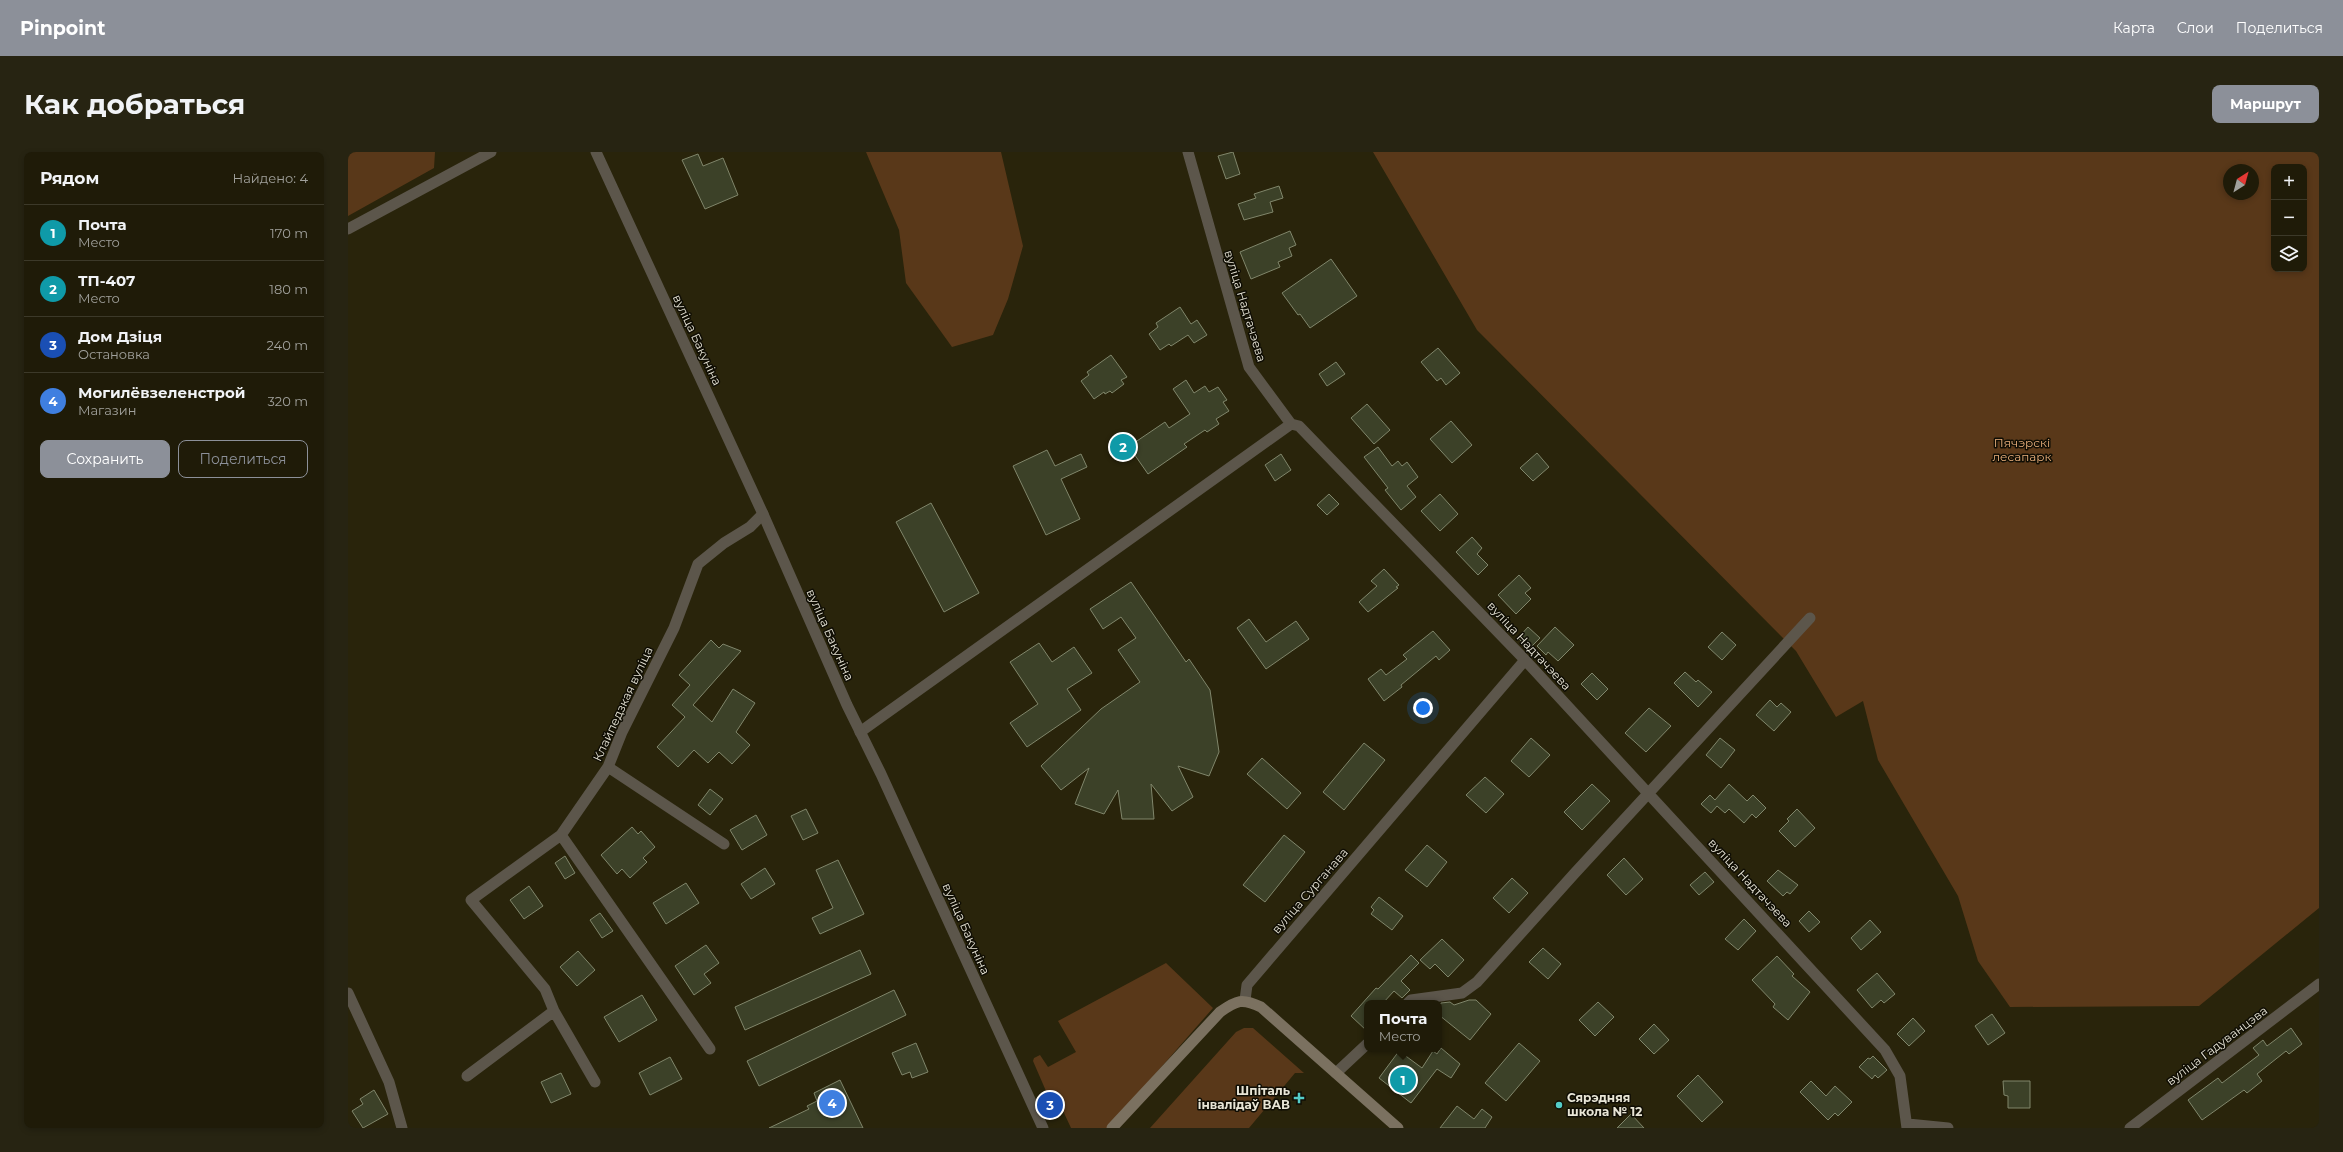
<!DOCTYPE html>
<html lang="ru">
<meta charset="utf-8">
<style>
:root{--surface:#1f1b08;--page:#272412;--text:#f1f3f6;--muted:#a1a19c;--line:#3c3929;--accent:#8c9099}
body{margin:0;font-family:Montserrat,sans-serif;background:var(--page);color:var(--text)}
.controls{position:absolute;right:12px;top:12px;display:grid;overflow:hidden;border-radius:8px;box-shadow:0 2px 6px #0003}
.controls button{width:36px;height:36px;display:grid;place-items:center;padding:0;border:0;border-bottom:1px solid var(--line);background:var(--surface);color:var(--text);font:20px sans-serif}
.compass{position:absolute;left:1875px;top:12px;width:36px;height:36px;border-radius:50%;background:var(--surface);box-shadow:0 2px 6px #0003;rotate:36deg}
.you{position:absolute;left:1075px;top:556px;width:14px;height:14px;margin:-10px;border:3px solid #fff;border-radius:50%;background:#1a73e8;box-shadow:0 0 0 6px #1a73e833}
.badge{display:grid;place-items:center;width:26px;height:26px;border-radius:50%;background:var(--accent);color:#fff;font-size:13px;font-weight:700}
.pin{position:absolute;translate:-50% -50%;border:2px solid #fff;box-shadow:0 1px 4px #0006}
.popup{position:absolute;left:1016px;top:848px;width:78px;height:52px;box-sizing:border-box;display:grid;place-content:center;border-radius:8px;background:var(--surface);filter:drop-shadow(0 1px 3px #0005);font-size:13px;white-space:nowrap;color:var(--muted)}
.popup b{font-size:15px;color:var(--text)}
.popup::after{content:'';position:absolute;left:50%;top:100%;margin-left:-8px;border:8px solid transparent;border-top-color:var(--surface)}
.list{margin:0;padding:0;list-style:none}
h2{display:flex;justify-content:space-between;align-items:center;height:52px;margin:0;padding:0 16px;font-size:17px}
h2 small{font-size:13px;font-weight:400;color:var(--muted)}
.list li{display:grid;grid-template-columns:26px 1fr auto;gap:12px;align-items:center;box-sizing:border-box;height:56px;padding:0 16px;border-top:1px solid var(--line)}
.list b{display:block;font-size:15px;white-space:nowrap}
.list p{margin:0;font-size:13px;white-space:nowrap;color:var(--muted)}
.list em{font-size:13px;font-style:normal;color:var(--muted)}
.actions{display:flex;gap:8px;padding:12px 16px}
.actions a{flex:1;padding:9px 0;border:1px solid var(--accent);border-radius:8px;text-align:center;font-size:14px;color:var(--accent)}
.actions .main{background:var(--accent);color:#fff}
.icon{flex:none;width:22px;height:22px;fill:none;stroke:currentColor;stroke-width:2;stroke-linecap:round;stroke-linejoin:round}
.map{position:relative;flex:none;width:1971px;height:976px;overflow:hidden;border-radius:8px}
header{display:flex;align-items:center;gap:24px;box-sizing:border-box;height:56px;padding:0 20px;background:var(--accent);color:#fff}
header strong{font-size:19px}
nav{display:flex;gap:22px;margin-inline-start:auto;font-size:14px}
.intro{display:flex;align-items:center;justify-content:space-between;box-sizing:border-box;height:96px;padding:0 24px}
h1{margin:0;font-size:28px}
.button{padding:10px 18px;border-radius:8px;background:var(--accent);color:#fff;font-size:14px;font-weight:700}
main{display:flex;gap:24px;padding:0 24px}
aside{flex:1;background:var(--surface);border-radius:8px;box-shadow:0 2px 6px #0003}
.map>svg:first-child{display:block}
.green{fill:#593819;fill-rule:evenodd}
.building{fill:#3c4128;stroke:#80866b}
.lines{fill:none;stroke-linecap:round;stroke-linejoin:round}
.minor{stroke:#5c564b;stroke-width:11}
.tertiary{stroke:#5c564b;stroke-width:11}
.secondary{stroke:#7b7160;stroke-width:11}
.poi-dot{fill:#54cdc8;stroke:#0f0d04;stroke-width:1.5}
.labels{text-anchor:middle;stroke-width:3;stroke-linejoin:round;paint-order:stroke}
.street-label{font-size:12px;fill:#e8e5d6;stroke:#0f0d04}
.park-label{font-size:12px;fill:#ebb17d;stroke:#0f0d04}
.poi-label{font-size:12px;font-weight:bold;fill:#e8e5d6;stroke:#0f0d04;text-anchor:end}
</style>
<header>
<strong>Pinpoint</strong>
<nav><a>Карта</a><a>Слои</a><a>Поделиться</a></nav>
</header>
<div class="intro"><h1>Как добраться</h1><a class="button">Маршрут</a></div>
<main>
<aside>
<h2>Рядом<small>Найдено: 4</small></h2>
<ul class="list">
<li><span class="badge" style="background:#0f9aa8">1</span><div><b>Почта</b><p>Место</p></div><em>170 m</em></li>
<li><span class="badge" style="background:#0f9aa8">2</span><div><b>ТП-407</b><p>Место</p></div><em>180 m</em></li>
<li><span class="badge" style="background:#1a4fb4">3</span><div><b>Дом Дзіця</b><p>Остановка</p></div><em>240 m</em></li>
<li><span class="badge" style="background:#3f7fe0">4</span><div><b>Могилёвзеленстрой</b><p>Магазин</p></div><em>320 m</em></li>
</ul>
<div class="actions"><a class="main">Сохранить</a><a>Поделиться</a></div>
</aside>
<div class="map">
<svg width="1971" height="976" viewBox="0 0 1971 976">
<rect width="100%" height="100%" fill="#29240b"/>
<!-- green -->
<path class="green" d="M0,0H87L86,16L0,64Z
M518,0H653L675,94L660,147L645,183L604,195L558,131L551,78Z
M1025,0H1971V756L1851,854L1662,855L1630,809L1610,744L1530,608L1515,549L1488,565L1448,499L1129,178ZM1926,15H1956V117H1926ZM1881,18H1905V42H1881Z
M818,811L865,856L760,976H723L710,948L704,949L701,946L685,909L686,906L692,903L700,915L728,900L710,869Z
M896,876H905L956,921H947L901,976H802L888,880Z"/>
<!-- building -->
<path class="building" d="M885,0L892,22L878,27L870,4Z
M350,2L355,14L375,6L390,43L357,57L334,8Z
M931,34L935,46L922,50L925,60L896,68L890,52L908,46L906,42Z
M942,79L948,93L941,96L944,104L930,110L932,115L903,127L892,100Z
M983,107L1009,144L962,176L952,162L950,163L934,141Z
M832,155L843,172L849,168L859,183L846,191L840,183L823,194L821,192L812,198L801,182L810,175L808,171Z
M1090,196L1112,221L1098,233L1093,226L1089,229L1073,210Z
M763,203L779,225L773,228L776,232L764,241L762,239L757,242L756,240L746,247L733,229L741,223L739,220Z
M988,210L997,222L979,234L971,222Z
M838,228L846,241L857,234L861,240L870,235L879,248L875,250L881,259L868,267L871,272L859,280L857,278L836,292L839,295L800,322L784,299L771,305L765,292L779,285L783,293L817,270L821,276L842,262L825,237Z
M1019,252L1042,278L1026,292L1003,266Z
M1103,269L1124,293L1104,311L1082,287Z
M1030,295L1044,314L1050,309L1054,314L1059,310L1070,325L1059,334L1068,345L1053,358L1037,338L1040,336L1016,305Z
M699,298L707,314L733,302L739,315L713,327L732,367L698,383L665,314Z
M1189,301L1201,315L1185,329L1172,316Z
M933,302L943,318L927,329L917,313Z
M981,342L991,352L979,363L969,353Z
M1092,342L1110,362L1092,379L1073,359Z
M583,351L631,441L596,460L548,370Z
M1124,385L1134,396L1129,402L1140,413L1130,423L1108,400Z
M1036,417L1051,433L1048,435L1050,436L1020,460L1011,450L1029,434L1023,429Z
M1171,423L1183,436L1177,441L1183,447L1168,462L1150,443Z
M783,430L838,510L841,507L862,538L871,600L861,624L830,614L845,645L824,659L803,632L806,667H774L770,638L756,662L727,652L741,616L713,638L693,614L753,557L792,530L770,498L788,486L773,465L755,477L742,457Z
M901,467L918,490L948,469L961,487L918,517L889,476Z
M1180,475L1192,486L1181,497L1170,486Z
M1207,475L1226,493L1210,509L1200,500L1198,503L1189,494Z
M1085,479L1102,498L1091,508L1088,504L1053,533L1054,535L1036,549L1020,527L1033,517L1038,523L1059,507L1055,503Z
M1374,480L1388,493L1374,508L1360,495Z
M363,488L371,496L375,492L393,499L345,553L364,570L385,537L407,551L388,580L402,593L384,612L371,600L360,611L346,598L330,615L309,595L337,565L324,553L342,533L331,523Z
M691,491L704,510L726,495L744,521L719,537L733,558L679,595L662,571L690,552L662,510Z
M1337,520L1348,530L1350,528L1364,540L1350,555L1326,531Z
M1244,521L1260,537L1249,548L1233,532Z
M1422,548L1429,555L1433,551L1443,560L1426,579L1408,563Z
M1301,556L1323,574L1298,600L1277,581Z
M1183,586L1202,603L1181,625L1163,609Z
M1372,586L1387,598L1373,616L1358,603Z
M1016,591L1037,608L996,658L975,640Z
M914,606L953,641L939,657L899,622Z
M1137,625L1156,642L1138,661L1118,643Z
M1244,632L1262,649L1234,678L1216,660Z
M1381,632L1399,649L1405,643L1418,656L1408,666L1404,662L1396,671L1381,657L1377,661L1369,654L1363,661L1353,652L1362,643L1367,648Z
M362,637L375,647L362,663L350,653Z
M458,657L470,681L455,688L443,664Z
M1449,657L1467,676L1447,695L1431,679L1441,669L1439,667Z
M408,663L419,683L394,698L382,678Z
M284,675L290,682L293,679L307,695L295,706L299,710L282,726L274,717L269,722L253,703Z
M936,683L957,700L917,750L895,733Z
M1079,693L1099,710L1079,735L1057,718Z
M217,704L227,721L217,727L207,711Z
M1276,706L1295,727L1278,743L1259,723Z
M490,708L516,762L472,782L464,766L485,756L468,718Z
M417,716L427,732L403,747L393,732Z
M1430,718L1450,733L1442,742L1439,740L1435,744L1419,729Z
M1357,720L1366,730L1351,743L1342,733Z
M1164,726L1180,741L1161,761L1145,746Z
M338,731L351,751L318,772L305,751Z
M181,734L195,754L176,767L162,748Z
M1031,745L1055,764L1044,778L1023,762L1026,758L1023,755Z
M1461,759L1472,770L1461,780L1451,769Z
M252,761L265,779L254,786L242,768Z
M1396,767L1408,779L1390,798L1377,787Z
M1522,768L1533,780L1513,798L1503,786Z
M1094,787L1116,808L1100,825L1087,812L1082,817L1072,808Z
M358,793L371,811L356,822L363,831L346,843L327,814Z
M1195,796L1213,812L1200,827L1181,810Z
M512,798L523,822L397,878L387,855Z
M230,799L247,818L229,834L212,815Z
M1063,803L1071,811L1053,829L1062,838L1054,846L1046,839L1035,851H1019V879L1003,864L1028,836L1030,837Z
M1429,804L1446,822L1444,824L1462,840L1440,868L1425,855L1427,852L1404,828Z
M1529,821L1547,842L1536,851L1533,848L1524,856L1509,838Z
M546,838L558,863L411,934L399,909Z
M294,843L309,868L271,890L256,865Z
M1121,848H1128L1143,862L1122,888L1091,863V854L1093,851L1102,850L1106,853Z
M1250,850L1266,865L1247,884L1231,868Z
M1644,862L1657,881L1640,893L1627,874Z
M1565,866L1577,879L1561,894L1549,882Z
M1306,872L1321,888L1306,902L1291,887Z
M1943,876L1954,892L1941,902L1938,899L1909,922L1914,929L1899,941L1896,938L1854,968L1840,948L1870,926L1874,931L1911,903L1905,896L1915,888L1919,894Z
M568,891L580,920L564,926L562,920L554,923L544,901Z
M1171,891L1192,909L1158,949L1137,931Z
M1093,896L1112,912L1103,926L1089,917L1063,951L1031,926L1051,899L1074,916L1085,899L1089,902Z
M1525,904L1539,918L1530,926L1527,923L1524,927L1511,915L1520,906L1522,907Z
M322,905L334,927L302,943L291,921Z
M213,921L223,942L203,951L193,930Z
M1350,923L1375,950L1354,970L1329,944Z
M492,928L515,976H421L461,957L459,954L469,949L466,941Z
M1463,929L1478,944L1487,934L1504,950L1490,964L1487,961L1480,968L1452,940Z
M1655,929H1682V956H1660V944L1656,943Z
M26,938L40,962L15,976L4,959L15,952L12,947Z
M1109,954L1126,967L1134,957L1144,965L1137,976H1092Z
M1283,962L1296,976H1269Z"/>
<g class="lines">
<!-- minor -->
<path class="minor" d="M840,0L901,215L943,272L951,274L1177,508L1537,898L1552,924L1559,976
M0,77L143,0
M512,580L943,272
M260,615L376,692
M213,683L362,897
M0,841L41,930L54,976
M897,848L899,833L1177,508
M1060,851L1063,848L1114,841L1129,830L1226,722L1462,466
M206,859L247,930
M988,921L1019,892
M119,924L206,859L197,837L123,748L213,683L260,615L274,580L326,476L350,412L376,391L402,375L415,362
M1560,972L1600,976
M1782,976L1971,832"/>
<!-- tertiary -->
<path class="tertiary" d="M248,0L415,362L499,553L533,622L695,976"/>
<!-- secondary -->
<path class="secondary" d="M764,976L872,860C889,848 894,846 913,855L1050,976"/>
</g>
<!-- markers -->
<g class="poi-dot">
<path d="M949 940h4v4h4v4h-4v4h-4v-4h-4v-4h4z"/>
<circle cx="1211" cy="953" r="4"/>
</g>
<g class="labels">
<!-- street labels -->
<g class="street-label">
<text transform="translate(897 154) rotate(73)" y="4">вуліца Надтачэева</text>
<text transform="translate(349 188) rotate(65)" y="4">вуліца Бакуніна</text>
<text transform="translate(482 483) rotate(66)" y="4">вуліца Бакуніна</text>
<text transform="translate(1181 494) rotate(47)" y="4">вуліца Надтачэева</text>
<text transform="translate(275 552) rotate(-65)" y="4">Клайпедзкая вуліца</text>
<text transform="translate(1402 731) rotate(47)" y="4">вуліца Надтачэева</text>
<text transform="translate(962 739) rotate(-49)" y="4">вуліца Сурганава</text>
<text transform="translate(618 777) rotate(66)" y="4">вуліца Бакуніна</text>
<text transform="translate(1869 894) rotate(-37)" y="4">вуліца Гадуванцэва</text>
</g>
<!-- park labels -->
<g class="park-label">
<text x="1674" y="295">Пячэрскі<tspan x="1674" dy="14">лесапарк</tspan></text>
</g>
<!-- poi labels -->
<g class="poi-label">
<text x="942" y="943">Шпіталь<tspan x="942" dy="14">інвалідаў ВАВ</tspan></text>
<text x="1219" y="950" text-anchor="start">Сярэдняя<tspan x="1219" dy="14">школа № 12</tspan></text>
</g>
</g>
</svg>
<div class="controls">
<button>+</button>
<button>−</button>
<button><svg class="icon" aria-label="layers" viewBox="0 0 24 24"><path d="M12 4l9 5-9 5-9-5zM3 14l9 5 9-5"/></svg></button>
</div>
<svg class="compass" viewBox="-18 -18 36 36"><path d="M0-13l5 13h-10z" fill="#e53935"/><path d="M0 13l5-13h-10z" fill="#a1a19c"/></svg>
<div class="you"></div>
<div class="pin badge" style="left:1055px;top:928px;background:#0f9aa8">1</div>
<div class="popup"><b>Почта</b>Место</div>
<div class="pin badge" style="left:775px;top:295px;background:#0f9aa8">2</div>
<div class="pin badge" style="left:702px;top:953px;background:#1a4fb4">3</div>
<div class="pin badge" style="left:484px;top:951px;background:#3f7fe0">4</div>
</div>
</main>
